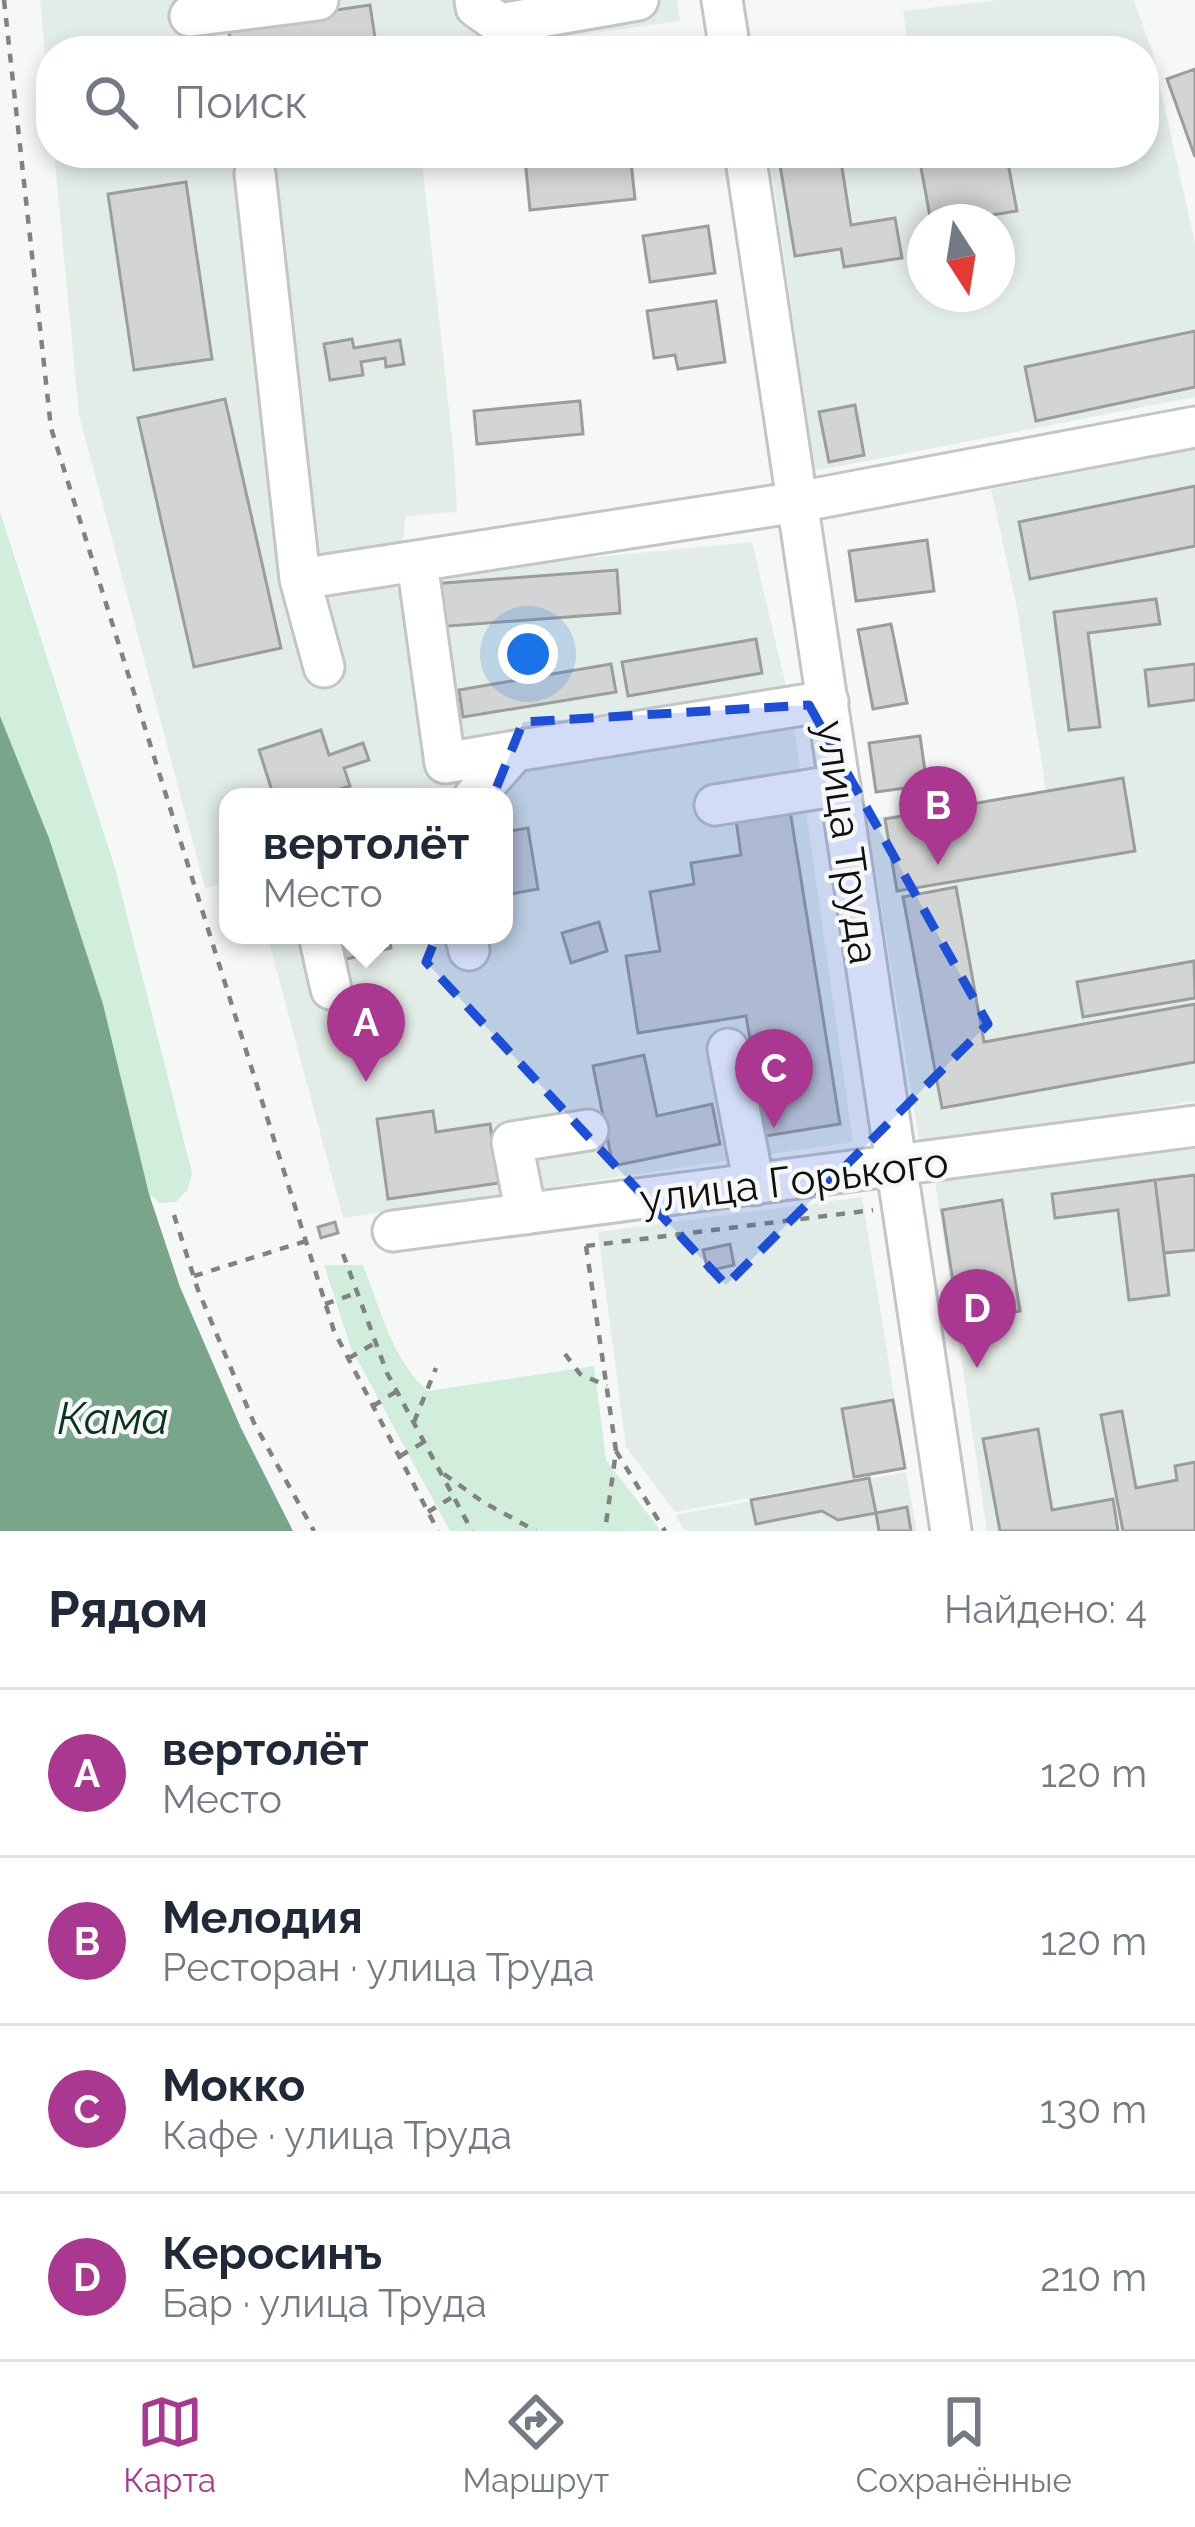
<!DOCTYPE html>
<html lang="ru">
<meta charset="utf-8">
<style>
:root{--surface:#fff;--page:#f2f2f3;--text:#1f2937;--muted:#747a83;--line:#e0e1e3;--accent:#aa3790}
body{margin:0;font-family:Raleway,sans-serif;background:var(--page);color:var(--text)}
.compass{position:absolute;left:907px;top:204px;width:108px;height:108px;border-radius:50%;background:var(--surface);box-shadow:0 6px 18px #0003;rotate:168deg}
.you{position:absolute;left:528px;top:654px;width:42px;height:42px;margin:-30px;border:9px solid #fff;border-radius:50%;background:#1a73e8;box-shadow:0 0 0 18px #1a73e833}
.badge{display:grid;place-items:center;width:78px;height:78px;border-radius:50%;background:var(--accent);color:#fff;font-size:39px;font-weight:700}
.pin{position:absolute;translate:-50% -99px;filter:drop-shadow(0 3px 6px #0008)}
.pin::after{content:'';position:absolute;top:63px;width:42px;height:36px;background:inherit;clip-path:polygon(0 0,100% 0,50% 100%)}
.popup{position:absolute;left:219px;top:788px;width:294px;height:156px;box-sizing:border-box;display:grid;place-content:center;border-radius:24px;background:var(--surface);filter:drop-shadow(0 3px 9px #0005);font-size:39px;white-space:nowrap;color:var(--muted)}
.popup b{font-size:45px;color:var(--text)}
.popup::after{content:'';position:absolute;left:50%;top:100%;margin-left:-24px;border:24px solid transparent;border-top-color:var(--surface)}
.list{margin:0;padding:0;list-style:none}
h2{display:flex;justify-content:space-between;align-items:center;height:156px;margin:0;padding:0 48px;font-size:51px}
h2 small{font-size:39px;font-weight:400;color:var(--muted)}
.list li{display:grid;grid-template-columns:78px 1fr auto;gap:36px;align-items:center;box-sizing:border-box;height:168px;padding:0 48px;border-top:3px solid var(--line)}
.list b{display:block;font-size:45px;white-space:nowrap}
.list p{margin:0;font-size:39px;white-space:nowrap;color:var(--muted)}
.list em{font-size:39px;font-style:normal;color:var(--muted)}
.icon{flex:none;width:66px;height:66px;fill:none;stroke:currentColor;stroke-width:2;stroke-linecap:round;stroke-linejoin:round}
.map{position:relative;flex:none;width:1195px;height:1531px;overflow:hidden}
.search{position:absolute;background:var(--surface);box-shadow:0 6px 18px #0003;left:36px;right:36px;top:36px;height:132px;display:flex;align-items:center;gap:30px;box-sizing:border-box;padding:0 42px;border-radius:48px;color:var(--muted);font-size:45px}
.sheet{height:828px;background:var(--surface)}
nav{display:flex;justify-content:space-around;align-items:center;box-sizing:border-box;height:168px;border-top:3px solid var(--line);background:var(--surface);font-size:33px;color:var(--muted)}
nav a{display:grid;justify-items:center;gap:6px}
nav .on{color:var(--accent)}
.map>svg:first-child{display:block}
.built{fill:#e3ede7;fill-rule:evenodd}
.green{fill:#d1eedc}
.water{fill:#79a68b}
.building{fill:#d2d5d3;stroke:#9b9e9c;stroke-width:3}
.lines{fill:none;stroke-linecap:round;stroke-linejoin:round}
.minor-casing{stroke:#c3c6c4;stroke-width:45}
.path{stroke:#818381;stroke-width:4.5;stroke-dasharray:9 9;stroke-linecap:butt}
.minor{stroke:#fff;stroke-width:39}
.marked{fill:#1d4ed8;fill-opacity:0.2;stroke:#1d4ed8;stroke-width:9;stroke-dasharray:24 15;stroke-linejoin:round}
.labels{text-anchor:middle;stroke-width:9;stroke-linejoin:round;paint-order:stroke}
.street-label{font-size:42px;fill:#0e0f0e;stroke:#f5f8f6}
.water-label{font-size:45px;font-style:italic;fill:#0b321f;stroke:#f5f8f6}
</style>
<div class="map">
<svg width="1195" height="1531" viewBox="0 0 1195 1531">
<rect width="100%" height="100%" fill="#f5f8f6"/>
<!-- built -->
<path class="built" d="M40,0H677L680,21L467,51H51V118Z
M999,0H1134L1152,51L1195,243V397L815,471L769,153H1144V51H909L903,11ZM925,222H997V294H925Z
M54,153H421L454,455L457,512L406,516L396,590L421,574L752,542L792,711L853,1142L343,1218L267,935H504V797H228V882L205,888L79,415Z
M1195,450V1101L920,1146L867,819L1046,790L1017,608L991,489Z
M1195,1144V1531H987L934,1174Z
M862,1197L906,1469L675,1512L626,1447L598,1232Z
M906,1472L917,1531H685L675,1515Z"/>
<!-- green -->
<path class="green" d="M0,512L115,868L192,1173L188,1189L176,1202L160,1203L149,1194L103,1004L49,838L0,716Z
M324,1265H363C380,1307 392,1361 428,1391L594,1366L606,1460L661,1531H450L351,1348Z"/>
<!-- water -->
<path class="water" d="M0,716L49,838L103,1004L149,1194L180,1287L241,1428L293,1531H0Z"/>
<!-- building -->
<path class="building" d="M370,5L377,51H232L228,26Z
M1195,69V157L1167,79Z
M584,153H630L635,199L530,210L525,159Z
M972,153H1006L1017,211L980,217L981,222H931L920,162Z
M840,155L851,225L895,218L902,258L844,267L841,249L795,256L780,165Z
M186,182L212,359L134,370L108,194Z
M708,226L715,273L650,282L643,236Z
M716,301L725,362L678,369L675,355L654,358L647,311Z
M1195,331V387L1036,421L1025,367Z
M352,339L354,348L400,340L404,364L386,367L385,358L361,362L363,375L330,380L324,344Z
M225,399L281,648L194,667L138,418Z
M580,401L583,434L477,444L474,411Z
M855,405L864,455L829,462L819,412Z
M1195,486V546L1030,579L1019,522Z
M927,540L934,591L856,601L849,551Z
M617,570L620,613L436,627L432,584Z
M1156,599L1160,624L1088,633L1100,727L1069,730L1054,612Z
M891,624L907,703L873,709L858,630Z
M756,639L762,673L628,696L622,662Z
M611,664L616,692L463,717L459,690Z
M1195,664V700L1149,706L1145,670Z
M321,730L329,755L363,743L369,760L344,768L350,786L315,797H274L259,750Z
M920,736L927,785L876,792L869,743Z
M1123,778L1135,851L897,891L885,819Z
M789,804L840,1124L752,1138L745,1094L785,1088L781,1063L755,1067L746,1016L638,1033L626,956L660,951L650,892L694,884L691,863L741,855L735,813Z
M528,828L538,889L505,895L504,832Z
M956,887L984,1042L1195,1004V1062L942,1108L903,897Z
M599,922L607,951L571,963L562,933Z
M332,935H388L391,948L339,961Z
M1194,961L1195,998L1083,1017L1077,982Z
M644,1055L657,1116L712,1104L720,1144L613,1166L593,1066Z
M433,1111L436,1132L490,1124L499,1183L388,1199L377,1119Z
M1195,1175V1250L1164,1253L1155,1180Z
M1155,1180L1169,1295L1129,1300L1118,1210L1055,1218L1052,1194Z
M1002,1200L1020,1311L959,1321L942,1210Z
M335,1222L338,1233L321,1238L318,1227Z
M730,1244L734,1265L708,1271L703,1250Z
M893,1400L905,1468L854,1477L842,1409Z
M1122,1411L1136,1488L1177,1480L1175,1466L1195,1462V1531H1123L1101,1415Z
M1038,1429L1052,1510L1113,1499L1118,1531H1000L983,1439Z
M869,1478L876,1513L838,1520L822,1511L756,1524L751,1500Z
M907,1507L911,1531H879L876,1513Z"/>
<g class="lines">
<defs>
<path id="minor" d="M475,0L476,7L500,24L638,0
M722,0L730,51
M190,16L318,0
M745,153L951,1531
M255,174L300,579
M417,562L445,763L515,751
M324,667L300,579L798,502L1195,427
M474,797L515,751L828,701
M715,805L840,785
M319,935L331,989
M465,935L469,950
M728,1049L754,1185
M526,1214L512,1142L588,1130
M393,1231L1195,1126"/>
</defs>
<!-- minor casing -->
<use href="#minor" class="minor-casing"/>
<!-- path -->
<path class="path" d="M4,0L51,428L334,1331L438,1531
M174,1215L198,1290L254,1423L314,1531
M586,1246L873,1210
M586,1246L616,1451L605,1531
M343,1254L387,1373L472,1531
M194,1276L306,1241
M325,1304L357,1293
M565,1354L580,1374L607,1386
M349,1358L375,1343
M373,1406L397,1391
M414,1422L436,1368
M616,1451L665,1531
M400,1456L424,1442
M444,1474L483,1502L536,1531
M428,1512L454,1496"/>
<!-- minor -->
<use href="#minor" class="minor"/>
</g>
<!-- marked area -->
<path class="marked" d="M809,705L988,1024L726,1285L426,962L523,722Z"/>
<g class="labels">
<!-- street labels -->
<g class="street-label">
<text transform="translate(848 842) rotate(82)" y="15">улица Труда</text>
<text transform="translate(794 1180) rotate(-7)" y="15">улица Горького</text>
</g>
<!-- water labels -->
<g class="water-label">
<text x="113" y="1434">Кама</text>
</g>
</g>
</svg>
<svg class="compass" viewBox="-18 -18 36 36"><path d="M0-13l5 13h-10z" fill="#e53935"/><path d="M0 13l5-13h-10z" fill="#747a83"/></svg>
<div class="you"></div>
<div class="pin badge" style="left:366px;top:1082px">A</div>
<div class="popup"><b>вертолёт</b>Место</div>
<div class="pin badge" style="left:938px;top:865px">B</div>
<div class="pin badge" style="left:774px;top:1128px">C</div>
<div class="pin badge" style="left:977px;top:1368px">D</div>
<div class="search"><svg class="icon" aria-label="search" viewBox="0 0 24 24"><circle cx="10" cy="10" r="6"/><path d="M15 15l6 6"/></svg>Поиск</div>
</div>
<section class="sheet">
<h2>Рядом<small>Найдено: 4</small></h2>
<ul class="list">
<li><span class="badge">A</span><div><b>вертолёт</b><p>Место</p></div><em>120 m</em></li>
<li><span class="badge">B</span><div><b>Мелодия</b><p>Ресторан · улица Труда</p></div><em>120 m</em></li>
<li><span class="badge">C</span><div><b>Мокко</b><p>Кафе · улица Труда</p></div><em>130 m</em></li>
<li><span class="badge">D</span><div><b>Керосинъ</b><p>Бар · улица Труда</p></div><em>210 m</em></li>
</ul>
</section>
<nav>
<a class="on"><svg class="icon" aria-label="map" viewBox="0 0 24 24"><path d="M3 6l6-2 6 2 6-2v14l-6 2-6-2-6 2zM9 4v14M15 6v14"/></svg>Карта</a>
<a><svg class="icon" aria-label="directions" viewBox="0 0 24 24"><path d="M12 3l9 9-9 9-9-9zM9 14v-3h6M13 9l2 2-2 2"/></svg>Маршрут</a>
<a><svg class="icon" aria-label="saved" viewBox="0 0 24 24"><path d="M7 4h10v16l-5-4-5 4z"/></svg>Сохранённые</a>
</nav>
